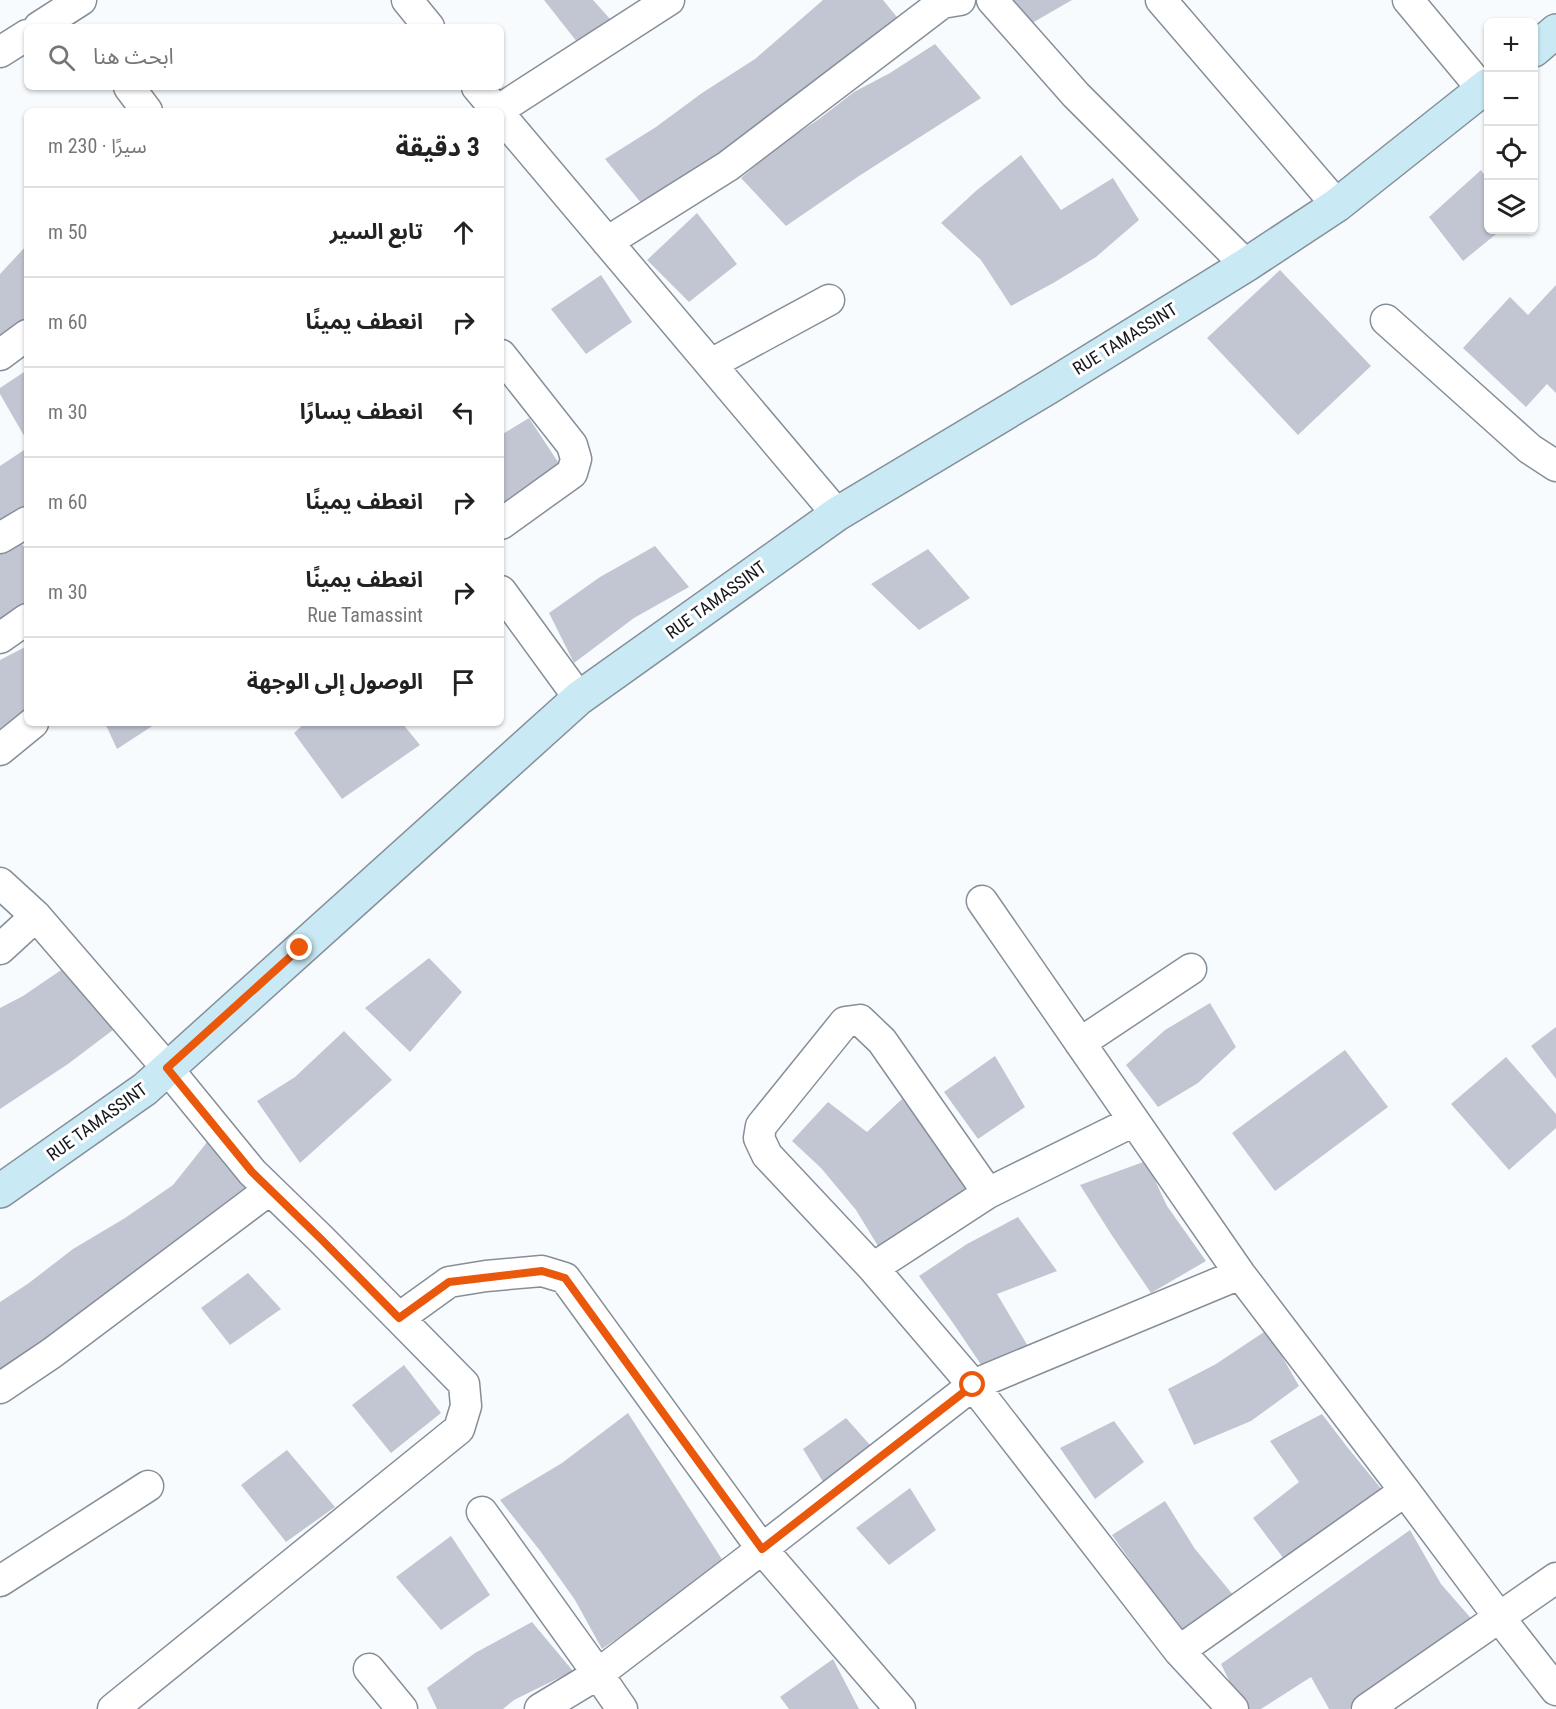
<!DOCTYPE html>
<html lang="ar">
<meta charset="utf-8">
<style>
:root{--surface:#fff;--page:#f6f6f6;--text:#222;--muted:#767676;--line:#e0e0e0}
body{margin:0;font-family:"Roboto Condensed","Noto Sans Arabic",sans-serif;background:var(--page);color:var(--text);direction:rtl}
.controls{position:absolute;right:18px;top:18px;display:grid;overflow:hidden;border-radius:9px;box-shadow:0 2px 4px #0004}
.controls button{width:54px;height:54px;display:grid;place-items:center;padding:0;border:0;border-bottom:2px solid var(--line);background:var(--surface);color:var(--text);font:30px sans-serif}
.stop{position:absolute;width:18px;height:18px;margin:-14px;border:4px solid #ea580c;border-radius:50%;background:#fff}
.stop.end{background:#ea580c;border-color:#fff;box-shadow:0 2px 6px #0008}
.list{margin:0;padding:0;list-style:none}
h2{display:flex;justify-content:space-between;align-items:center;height:78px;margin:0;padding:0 24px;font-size:26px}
h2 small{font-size:20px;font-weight:400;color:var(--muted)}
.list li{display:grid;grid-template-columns:39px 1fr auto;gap:18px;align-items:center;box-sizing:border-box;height:90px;padding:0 24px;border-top:2px solid var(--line)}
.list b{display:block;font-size:22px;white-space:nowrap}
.list p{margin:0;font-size:20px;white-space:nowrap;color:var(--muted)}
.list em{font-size:20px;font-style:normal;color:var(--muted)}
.icon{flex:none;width:33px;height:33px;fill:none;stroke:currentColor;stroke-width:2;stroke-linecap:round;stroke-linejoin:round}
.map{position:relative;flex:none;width:1556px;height:1709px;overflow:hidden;direction:ltr}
.search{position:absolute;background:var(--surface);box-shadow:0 2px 4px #0004;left:24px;top:24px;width:480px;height:66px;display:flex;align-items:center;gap:15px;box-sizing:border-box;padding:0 21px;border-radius:9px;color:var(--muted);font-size:22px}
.panel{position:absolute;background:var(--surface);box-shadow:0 2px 4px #0004;left:24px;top:108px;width:480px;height:618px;border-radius:9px;direction:rtl}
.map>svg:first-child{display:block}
.building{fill:#c2c6d3}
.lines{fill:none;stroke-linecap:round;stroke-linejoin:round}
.street-casing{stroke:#858f99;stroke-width:33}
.secondary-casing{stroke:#858f99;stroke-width:36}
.street{stroke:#fff;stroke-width:30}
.secondary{stroke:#c9e9f4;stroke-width:33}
.route{stroke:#ea580c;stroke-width:8}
.labels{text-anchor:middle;stroke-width:6;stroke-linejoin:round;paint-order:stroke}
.street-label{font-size:18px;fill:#15191d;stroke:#fff}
</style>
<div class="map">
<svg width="1556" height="1709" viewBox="0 0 1556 1709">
<rect width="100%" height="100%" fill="#f8fbfd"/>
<!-- building -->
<path class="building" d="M544,0H593L611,20L581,47Z
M823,0H883L901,22L699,170L642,204L605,159L656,127L702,93L755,59Z
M999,0H1072L1020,30Z
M935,44L981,98L859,176L786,226L741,178L776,148L819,119L854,92L890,73Z
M1021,155L1061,210L1113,178L1139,220L1096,257L1055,282L1011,306L981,260L941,223L977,190Z
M1481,170L1488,180V230H1501L1463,261L1429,217Z
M697,213L737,264L689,302L647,260Z
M27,245V317L0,339V274Z
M1280,270L1371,366L1298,435L1207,338Z
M601,275L632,322L586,354L551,309Z
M1556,285V393L1547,384L1526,407L1463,348L1510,297L1528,315Z
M27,370V441L0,394V388Z
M529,418L562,468L501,515V435Z
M27,448V514L0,529V466Z
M16,536L27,551V603L0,620V550Z
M655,546L689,587L634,618L574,663L549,613L600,577Z
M928,549L970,598L919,630L871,584Z
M27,646V716L0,735V660Z
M105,723H157L117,749Z
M305,723H402L420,745L342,799L294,733Z
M429,958L462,992L410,1052L365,1008Z
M70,964L113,1030L68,1064L0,1109V1008L23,996Z
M1210,1003L1236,1047L1198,1083L1158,1107L1126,1065L1165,1030Z
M1556,1027V1079L1531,1046Z
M344,1031L392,1080L300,1163L257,1101L295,1077Z
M1345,1050L1388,1107L1275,1191L1232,1133Z
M995,1056L1025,1107L978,1139L944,1092Z
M1506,1057L1556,1114V1128L1509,1170L1451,1104Z
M902,1099L970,1187L878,1246L856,1210L821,1168L792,1141L828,1102L867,1132Z
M212,1136L255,1195L63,1339L17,1358L0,1372V1302L29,1283L73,1249L125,1218L173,1185Z
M1146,1161L1167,1206L1206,1261L1151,1293L1111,1234L1080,1185Z
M1018,1217L1057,1271L997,1294L1029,1348L986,1372L953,1323L919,1276L967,1244Z
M248,1273L281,1309L230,1345L201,1308Z
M1267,1330L1299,1386L1251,1421L1194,1445L1168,1389L1216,1364Z
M404,1365L441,1413L391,1453L352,1405Z
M628,1413L725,1564L602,1649L575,1600L541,1552L500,1500L562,1463Z
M1322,1414L1348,1448L1383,1491L1287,1563L1253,1518L1299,1482L1270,1441Z
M846,1418L878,1454L828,1490L803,1449Z
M1114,1421L1144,1462L1095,1499L1060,1448Z
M287,1450L335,1507L286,1542L241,1485Z
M910,1488L936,1530L889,1565L856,1528Z
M1165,1501L1195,1549L1234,1596L1181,1632L1112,1535Z
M1410,1530L1441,1584L1476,1624L1349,1709H1329L1311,1677L1261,1709H1243L1221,1664Z
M451,1536L490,1595L441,1630L396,1577Z
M532,1622L573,1671L514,1700L503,1709H437L427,1688L475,1653Z
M833,1659L859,1709H789L780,1697Z"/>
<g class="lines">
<defs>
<path id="street" d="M407,0L429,27
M992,0L1076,95L1246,265
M1161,0L1337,205
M1408,0L1483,90
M39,27L81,0
M0,52L27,35
M129,87L147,111
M477,87L497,111
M497,111L669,0
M501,116L837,514
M607,242L728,166L942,3L960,0
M1386,320L1530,449L1556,466
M0,355L27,335
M501,355L572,445L576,459L572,473L501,524
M711,364L829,300
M0,538L27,522
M501,591L579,698
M0,638L27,619
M0,750L33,723
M0,883L36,916L167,1068L252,1172L321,1239L399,1318L449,1282L486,1276L542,1271L565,1278L762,1549L900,1709
M982,901L1240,1274L1405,1491L1499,1617L1556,1690
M0,949L36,916
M1080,1043L1191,969
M1134,1121L988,1193L882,1041L860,1020L845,1022L761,1126L759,1138L767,1155L873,1268L973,1385L1179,1651L1233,1709
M873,1268L988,1193
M0,1388L52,1353L269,1190
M482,1512L598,1674L622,1709
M0,1581L148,1486
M1179,1651L1405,1491
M369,1669L402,1709
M113,1709L459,1429L466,1406L464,1384L399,1318
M540,1709L598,1674L762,1549L973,1385L1240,1274
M1367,1709L1556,1578"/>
<path id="secondary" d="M1534,50L1556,31
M0,1191L145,1089L579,698L837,514L1047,388L1246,265L1337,205L1488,85"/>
</defs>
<!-- street casing -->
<use href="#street" class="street-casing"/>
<!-- secondary casing -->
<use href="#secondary" class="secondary-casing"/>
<!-- street -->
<use href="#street" class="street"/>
<!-- secondary -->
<use href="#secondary" class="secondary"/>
</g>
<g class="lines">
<!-- route -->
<path class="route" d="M300,948L167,1068L252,1172L321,1239L399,1318L449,1282L542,1271L565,1278L762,1549L973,1385"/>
</g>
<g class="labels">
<!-- street labels -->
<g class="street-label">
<text transform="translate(1125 339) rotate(-32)" y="6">RUE TAMASSINT</text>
<text transform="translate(716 600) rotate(-36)" y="6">RUE TAMASSINT</text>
<text transform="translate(97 1122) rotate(-36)" y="6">RUE TAMASSINT</text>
</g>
</g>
</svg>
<div class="controls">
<button>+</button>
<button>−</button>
<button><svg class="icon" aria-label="locate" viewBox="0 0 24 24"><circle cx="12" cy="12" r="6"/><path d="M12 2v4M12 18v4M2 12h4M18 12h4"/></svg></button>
<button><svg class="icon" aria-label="layers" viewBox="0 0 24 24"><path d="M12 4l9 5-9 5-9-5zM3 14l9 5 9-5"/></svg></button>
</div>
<div class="stop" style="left:973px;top:1385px"></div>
<div class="stop end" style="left:300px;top:948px"></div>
<div class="search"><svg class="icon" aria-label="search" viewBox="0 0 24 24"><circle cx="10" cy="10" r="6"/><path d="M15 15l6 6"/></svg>ابحث هنا</div>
<section class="panel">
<h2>3 دقيقة<small>سيرًا · 230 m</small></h2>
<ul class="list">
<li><svg class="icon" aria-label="ahead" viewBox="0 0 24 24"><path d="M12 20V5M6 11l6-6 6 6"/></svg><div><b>تابع السير</b></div><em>50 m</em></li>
<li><svg class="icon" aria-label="right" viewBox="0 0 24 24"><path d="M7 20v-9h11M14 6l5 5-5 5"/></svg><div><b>انعطف يمينًا</b></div><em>60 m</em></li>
<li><svg class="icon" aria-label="left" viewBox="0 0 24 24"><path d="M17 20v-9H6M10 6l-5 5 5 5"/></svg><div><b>انعطف يسارًا</b></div><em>30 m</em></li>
<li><svg class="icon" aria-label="right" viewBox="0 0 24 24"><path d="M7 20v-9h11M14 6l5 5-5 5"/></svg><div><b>انعطف يمينًا</b></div><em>60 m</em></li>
<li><svg class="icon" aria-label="right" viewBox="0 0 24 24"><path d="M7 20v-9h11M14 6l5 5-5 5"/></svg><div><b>انعطف يمينًا</b><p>Rue Tamassint</p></div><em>30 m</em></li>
<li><svg class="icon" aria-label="arrive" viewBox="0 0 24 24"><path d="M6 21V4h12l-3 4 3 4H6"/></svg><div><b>الوصول إلى الوجهة</b></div></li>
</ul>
</section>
</div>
